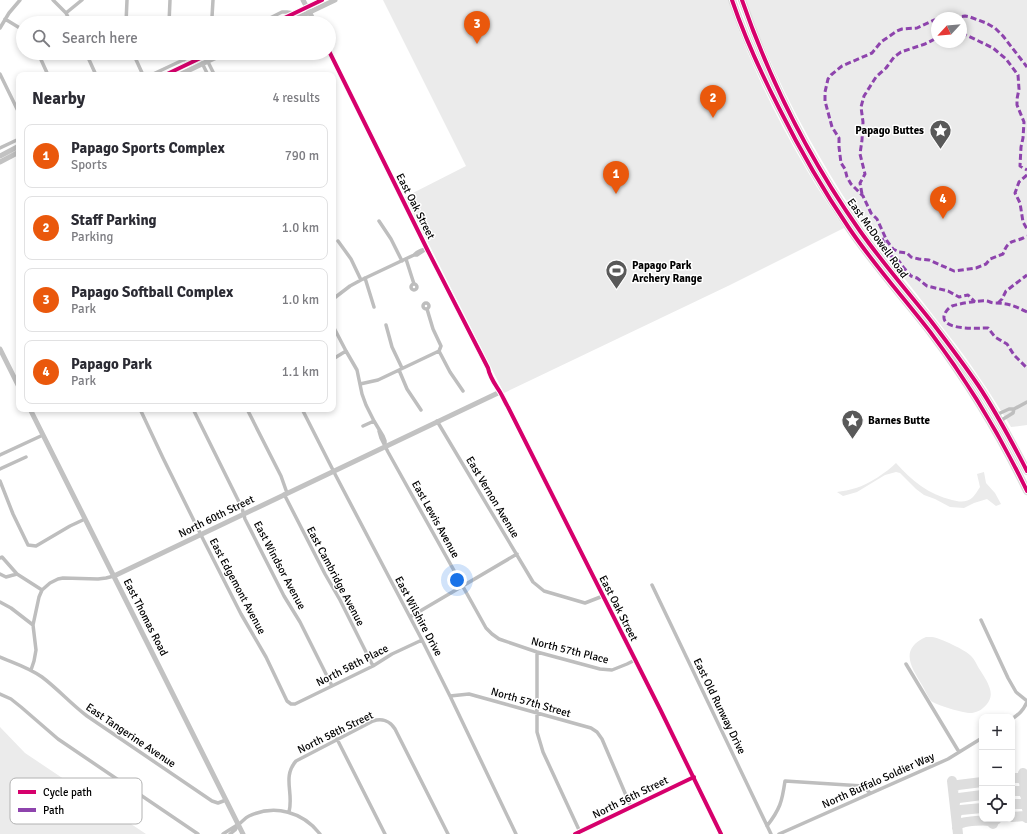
<!DOCTYPE html>
<meta charset="utf-8">
<style>
:root{--surface:#fff;--page:#f2f2f3;--text:#2b2b33;--muted:#7c7c81;--line:#e1e1e2;--accent:#ea580c}
body{margin:0;font-family:Signika,sans-serif;background:var(--page);color:var(--text)}
.controls{position:absolute;right:12px;bottom:12px;display:grid;overflow:hidden;border-radius:8px;box-shadow:0 2px 6px #0003}
.controls button{width:36px;height:36px;display:grid;place-items:center;padding:0;border:0;border-bottom:1px solid var(--line);background:var(--surface);color:var(--text);font:20px sans-serif}
.compass{position:absolute;left:931px;top:12px;width:36px;height:36px;border-radius:50%;background:var(--surface);box-shadow:0 2px 6px #0003;rotate:244deg}
.you{position:absolute;left:457px;top:580px;width:14px;height:14px;margin:-10px;border:3px solid #fff;border-radius:50%;background:#1a73e8;box-shadow:0 0 0 6px #1a73e833}
.badge{display:grid;place-items:center;width:26px;height:26px;border-radius:50%;background:var(--accent);color:#fff;font-size:13px;font-weight:700}
.pin{position:absolute;translate:-50% -33px;filter:drop-shadow(0 1px 2px #0008)}
.pin::after{content:'';position:absolute;top:21px;width:14px;height:12px;background:inherit;clip-path:polygon(0 0,100% 0,50% 100%)}
.list{margin:0;padding:0;list-style:none}
h2{display:flex;justify-content:space-between;align-items:center;height:52px;margin:0;padding:0 16px;font-size:17px}
h2 small{font-size:13px;font-weight:400;color:var(--muted)}
.list li{display:grid;grid-template-columns:26px 1fr auto;gap:12px;align-items:center;box-sizing:border-box;height:64px;margin:0 8px 8px;padding:0 8px;border:1px solid var(--line);border-radius:8px}
.list b{display:block;font-size:15px;white-space:nowrap}
.list p{margin:0;font-size:13px;white-space:nowrap;color:var(--muted)}
.list em{font-size:13px;font-style:normal;color:var(--muted)}
.icon{flex:none;width:22px;height:22px;fill:none;stroke:currentColor;stroke-width:2;stroke-linecap:round;stroke-linejoin:round}
.map{position:relative;flex:none;width:1027px;height:834px;overflow:hidden}
.search{position:absolute;background:var(--surface);box-shadow:0 2px 6px #0003;left:16px;top:16px;width:320px;height:44px;display:flex;align-items:center;gap:10px;box-sizing:border-box;padding:0 14px;border-radius:22px;color:var(--muted);font-size:15px}
.panel{position:absolute;background:var(--surface);box-shadow:0 2px 6px #0003;left:16px;top:72px;width:320px;height:340px;border-radius:8px}
.map>svg:first-child{display:block}
.green{fill:#ebebeb;fill-rule:evenodd}
.lines{fill:none;stroke-linecap:round;stroke-linejoin:round}
.taxiway{stroke:#dedede;stroke-width:10}
.primary-casing{stroke:#dbdbdb;stroke-width:8}
.street{stroke:#bebebe;stroke-width:3.5}
.secondary{stroke:#c2c2c2;stroke-width:5}
.primary{stroke:#bebebe;stroke-width:5.5}
.quiet{stroke:#8e44ad;stroke-width:3;stroke-dasharray:6 3;stroke-linecap:butt}
.cycleway-casing{stroke:#fff;stroke-width:6}
.cycleway{stroke:#d6006c;stroke-width:4}
.labels{text-anchor:middle;stroke-width:3;stroke-linejoin:round;paint-order:stroke}
.poi-label{font-size:11px;font-weight:bold;fill:#000;stroke:#fff;text-anchor:start}
.street-label{font-size:11px;fill:#000;stroke:#fff}
.key{fill:#fff;stroke:#b2b2b2;stroke-width:1}
.key-label{font-size:11px;fill:#000}
</style>
<div class="map">
<svg width="1027" height="834" viewBox="0 0 1027 834">
<rect width="100%" height="100%" fill="#fff"/>
<!-- green -->
<path class="green" d="M383,0H728C748,60 776,118 808,172C819,191 832,210 844,228L730,285L504,393L405,197L466,166Z
M746,0H1027V425L1011,427C991,394 970,362 946,332C916,292 883,253 854,212C838,189 824,164 810,140C785,95 763,49 746,0ZM937,18H961V42H937Z
M896,463C912,481 928,494 952,500C959,502 967,503 973,497C975,495 978,490 980,487L977,474L984,472L986,483L995,493L1001,504L996,506L987,499L974,503L964,508L950,507L935,499L924,495L916,489L900,473L896,472L885,475L857,492L843,496L837,492C843,491 850,490 856,488C869,484 887,472 896,463Z
M926,637C927,637 931,637 932,637C940,638 965,650 970,655C975,659 977,666 980,670C988,683 998,696 983,708C980,711 976,712 972,713C966,714 936,705 931,701C928,697 925,690 922,685C911,667 899,649 926,637Z
M0,727L25,753L146,834H0Z"/>
<g class="lines">
<!-- taxiway -->
<path class="taxiway" d="M1023,773L1027,809
M1012,778H1021L1024,782L1025,779
M952,781L958,834
M953,790L954,787L958,785L982,782
M1012,791H1023L1025,795L1026,792
M955,803V800L959,798L982,795
M1012,804H1025L1027,807
M956,815L957,812L961,810L982,808
M1012,817L1024,816L1027,818
M957,828C959,825 958,824 962,823C968,821 983,820 990,821L993,824L994,821L997,819"/>
<defs>
<path id="primary" d="M732,0C745,38 761,73 779,108C800,150 823,190 849,228C874,265 904,298 931,333C968,382 1000,435 1027,491
M742,0C770,81 810,160 860,231C882,262 907,291 931,321C947,342 963,363 978,385C996,412 1012,442 1027,471"/>
</defs>
<!-- primary casing -->
<use href="#primary" class="primary-casing"/>
<!-- street -->
<path class="street" d="M53,0L66,13L71,23
M213,0L212,17L214,23
M66,13L82,0
M5,19L23,30
M126,23L127,0
M169,23L170,0
M260,23L282,12H287L294,13
M0,28L9,13L20,0
M38,53L48,75
M86,53L96,75
M133,53L143,75
M181,53L184,60
M205,56L214,74V75
M202,63L208,75
M0,74L19,113
M151,75L198,53
M0,148L19,139
M379,221L391,239L402,261
M338,241L351,259L361,280
M414,255H417L426,249
M406,259L414,284
M365,278L374,307
M411 287a3 3 0 1 1 6 0a3 3 0 1 1-6 0Z
M333,299L350,286L361,280L414,255C418,251 422,249 427,249
M423 306a3 3 0 1 1 6 0a3 3 0 1 1-6 0Z
M427,309L433,329L441,346L439,351L450,372L463,391
M386,325L392,347L402,368
M333,326L346,351L357,370L362,394L366,405L374,421L383,436L385,441V444
M333,359L346,351
M399,370L407,389L421,410
M360,384L378,380L439,351
M140,409L163,458L203,539L241,614L266,657L287,701L291,704H295L373,666L392,654L422,640
M193,409L242,508L245,519L284,596L300,622L332,686
M247,409L281,476L287,493
M302,409L336,476L422,640L450,696L516,834
M996,415L1009,409H1014L1027,402
M437,421L533,582L544,591L585,603L603,596
M1000,421L1013,413L1014,409
M363,426L374,421
M379,431L381,438L388,452L486,628L492,634L499,639L537,652L600,669L612,670L627,664L635,660
M0,455L43,435
M0,469L26,457
M0,481L13,514L28,545L36,546L70,526L85,519
M284,494L325,574L340,600L373,666
M0,558L2,557L17,574
M0,574L6,577L17,574L42,590
M652,585L771,834
M0,602L11,608L33,625
M410,617L517,554
M981,620L1008,678L1016,692L1027,701
M537,652V732L543,752L580,832
M0,657C14,663 30,668 42,677C58,689 71,704 87,716L212,801L218,803L226,800
M906,664L959,752
M31,670L34,661L36,650L33,625L39,597L42,590L50,583L58,579L63,578L98,579L106,578L114,576
M0,694L11,699L21,707L58,739L198,834
M450,696L469,694L591,728L597,732L602,739L631,807
M1012,719C1019,714 1023,711 1027,702
M337,739L385,834
M289,812C294,793 282,777 296,761L373,721C382,718 390,721 395,729L448,834
M767,826C780,809 782,802 785,781L863,786L870,793
M223,834C229,830 234,827 239,824C243,821 245,818 249,816C275,804 303,812 320,834
M230,834L235,830L238,825
M779,834L948,759L982,738"/>
<!-- secondary -->
<path class="secondary" d="M303,0L315,23
M274,23L322,0
M287,23L335,0
M329,51L427,249L488,368C490,378 495,384 500,392C503,397 505,402 508,407L660,709L721,834
M165,75L211,53
M179,75L225,53
M0,156L19,146
M0,162L19,152
M0,349L19,387
M30,409L243,834
M114,576L500,392
M575,834L694,777"/>
<!-- primary -->
<use href="#primary" class="primary"/>
<!-- quiet -->
<path class="quiet" d="M953,18L965,16L970,17L986,23L995,28L1003,36L1027,67
M937,20H934L917,28L902,29L897,31L881,42L872,53L842,66L831,75L828,79L825,92V101L832,127L839,138V147L841,163L845,169L847,177L851,184L863,196L871,213L877,219L887,241L893,249L899,252L907,253L911,257L919,259L929,260L954,271L976,268L986,264L990,259L1003,254C1009,237 1014,244 1027,236
M961,34H964L993,48L1006,59L1018,75L1019,89L1017,99V105L1024,122L1023,138L1021,147L1020,166L1027,170
M1027,175L1019,182L1015,193L1020,203L1023,222L1027,229
M862,194L860,183L865,174L860,154L862,140L863,122L861,107L864,96L876,77L886,68L894,57L901,52L925,44L937,38
M882,238L888,254L899,261L904,268L911,276L917,278L927,286L948,291L959,297L968,295L975,302
M998,303L1002,299L1006,291L1027,275
M1027,312C1015,306 1008,303 994,303C991,303 989,301 986,301C979,300 958,304 952,306C948,308 945,312 944,316C942,331 979,328 988,328L995,337L1007,344L1014,355L1027,368"/>
<defs>
<path id="cycleway" d="M732,0C745,38 761,73 779,108C800,150 823,190 849,228C874,265 904,298 931,333C968,382 1000,435 1027,491
M742,0C770,81 810,160 860,231C882,262 907,291 931,321C947,342 963,363 978,385C996,412 1012,442 1027,471
M274,23L322,0
M329,51L427,249L488,368C490,378 495,384 500,392C503,397 505,402 508,407L660,709L721,834
M165,75L211,53
M575,834L694,777"/>
</defs>
<!-- cycleway casing -->
<use href="#cycleway" class="cycleway-casing"/>
<!-- cycleway -->
<use href="#cycleway" class="cycleway"/>
</g>
<!-- icons -->
<defs>
<symbol id="sight-pin" viewBox="-11 -11 22 30"><path d="M0 17L-7.5 6A9.5 9.5 0 1 1 7.5 6Z" fill="#595959" stroke="#fff"/><path d="M0-6L1.8-2.2L6-1.7L2.9 1.2L3.7 5.4L0 3.3L-3.7 5.4L-2.9 1.2L-6-1.7L-1.8-2.2Z" fill="#fff"/></symbol>
<symbol id="stadium-pin" viewBox="-11 -11 22 30"><path d="M0 17L-7.5 6A9.5 9.5 0 1 1 7.5 6Z" fill="#595959" stroke="#fff"/><path d="M0-5a6.5 5 0 1 0 0 10a6.5 5 0 1 0 0-10ZM-3.5-1.8h7v3.6h-7Z" fill="#fff"/></symbol>
</defs>
<g fill-rule="evenodd">
<use href="#sight-pin" x="928" y="118" width="25" height="34"/>
<use href="#stadium-pin" x="604" y="258" width="25" height="34"/>
<use href="#sight-pin" x="840" y="408" width="25" height="34"/>
</g>
<g class="labels">
<!-- poi labels -->
<g class="poi-label">
<text x="924" y="134" text-anchor="end">Papago Buttes</text>
<text x="632" y="269">Papago Park<tspan x="632" dy="13">Archery Range</tspan></text>
<text x="868" y="424">Barnes Butte</text>
</g>
<!-- street labels -->
<g class="street-label">
<text transform="translate(416 206) rotate(63)" y="4">East Oak Street</text>
<text transform="translate(878 238) rotate(54)" y="4">East McDowell Road</text>
<text transform="translate(493 497) rotate(59)" y="4">East Vernon Avenue</text>
<text transform="translate(216 516) rotate(-26)" y="4">North 60th Street</text>
<text transform="translate(436 519) rotate(61)" y="4">East Lewis Avenue</text>
<text transform="translate(280 565) rotate(62)" y="4">East Windsor Avenue</text>
<text transform="translate(336 576) rotate(62)" y="4">East Cambridge Avenue</text>
<text transform="translate(238 586) rotate(62)" y="4">East Edgemont Avenue</text>
<text transform="translate(619 608) rotate(63)" y="4">East Oak Street</text>
<text transform="translate(419 616) rotate(62)" y="4">East Wilshire Drive</text>
<text transform="translate(146 617) rotate(63)" y="4">East Thomas Road</text>
<text transform="translate(570 650) rotate(14)" y="4">North 57th Place</text>
<text transform="translate(352 665) rotate(-27)" y="4">North 58th Place</text>
<text transform="translate(531 702) rotate(16)" y="4">North 57th Street</text>
<text transform="translate(720 706) rotate(64)" y="4">East Old Runway Drive</text>
<text transform="translate(335 732) rotate(-26)" y="4">North 58th Street</text>
<text transform="translate(131 735) rotate(34)" y="4">East Tangerine Avenue</text>
<text transform="translate(878 780) rotate(-24)" y="4">North Buffalo Soldier Way</text>
<text transform="translate(630 797) rotate(-26)" y="4">North 56th Street</text>
</g>
</g>
<!-- legend -->
<rect x="10" y="778" width="132" height="46" rx="6" class="key"/>
<rect x="18" y="790" width="18" height="4" fill="#d6006c"/>
<rect x="18" y="808" width="18" height="4" fill="#8e44ad"/>
<g class="key-label">
<text x="43" y="796">Cycle path</text>
<text x="43" y="814">Path</text>
</g>
</svg>
<div class="controls">
<button>+</button>
<button>−</button>
<button><svg class="icon" aria-label="locate" viewBox="0 0 24 24"><circle cx="12" cy="12" r="6"/><path d="M12 2v4M12 18v4M2 12h4M18 12h4"/></svg></button>
</div>
<svg class="compass" viewBox="-18 -18 36 36"><path d="M0-13l5 13h-10z" fill="#e53935"/><path d="M0 13l5-13h-10z" fill="#7c7c81"/></svg>
<div class="you"></div>
<div class="pin badge" style="left:616px;top:194px">1</div>
<div class="pin badge" style="left:713px;top:118px">2</div>
<div class="pin badge" style="left:477px;top:44px">3</div>
<div class="pin badge" style="left:943px;top:219px">4</div>
<div class="search"><svg class="icon" aria-label="search" viewBox="0 0 24 24"><circle cx="10" cy="10" r="6"/><path d="M15 15l6 6"/></svg>Search here</div>
<section class="panel">
<h2>Nearby<small>4 results</small></h2>
<ul class="list">
<li><span class="badge">1</span><div><b>Papago Sports Complex</b><p>Sports</p></div><em>790 m</em></li>
<li><span class="badge">2</span><div><b>Staff Parking</b><p>Parking</p></div><em>1.0 km</em></li>
<li><span class="badge">3</span><div><b>Papago Softball Complex</b><p>Park</p></div><em>1.0 km</em></li>
<li><span class="badge">4</span><div><b>Papago Park</b><p>Park</p></div><em>1.1 km</em></li>
</ul>
</section>
</div>
